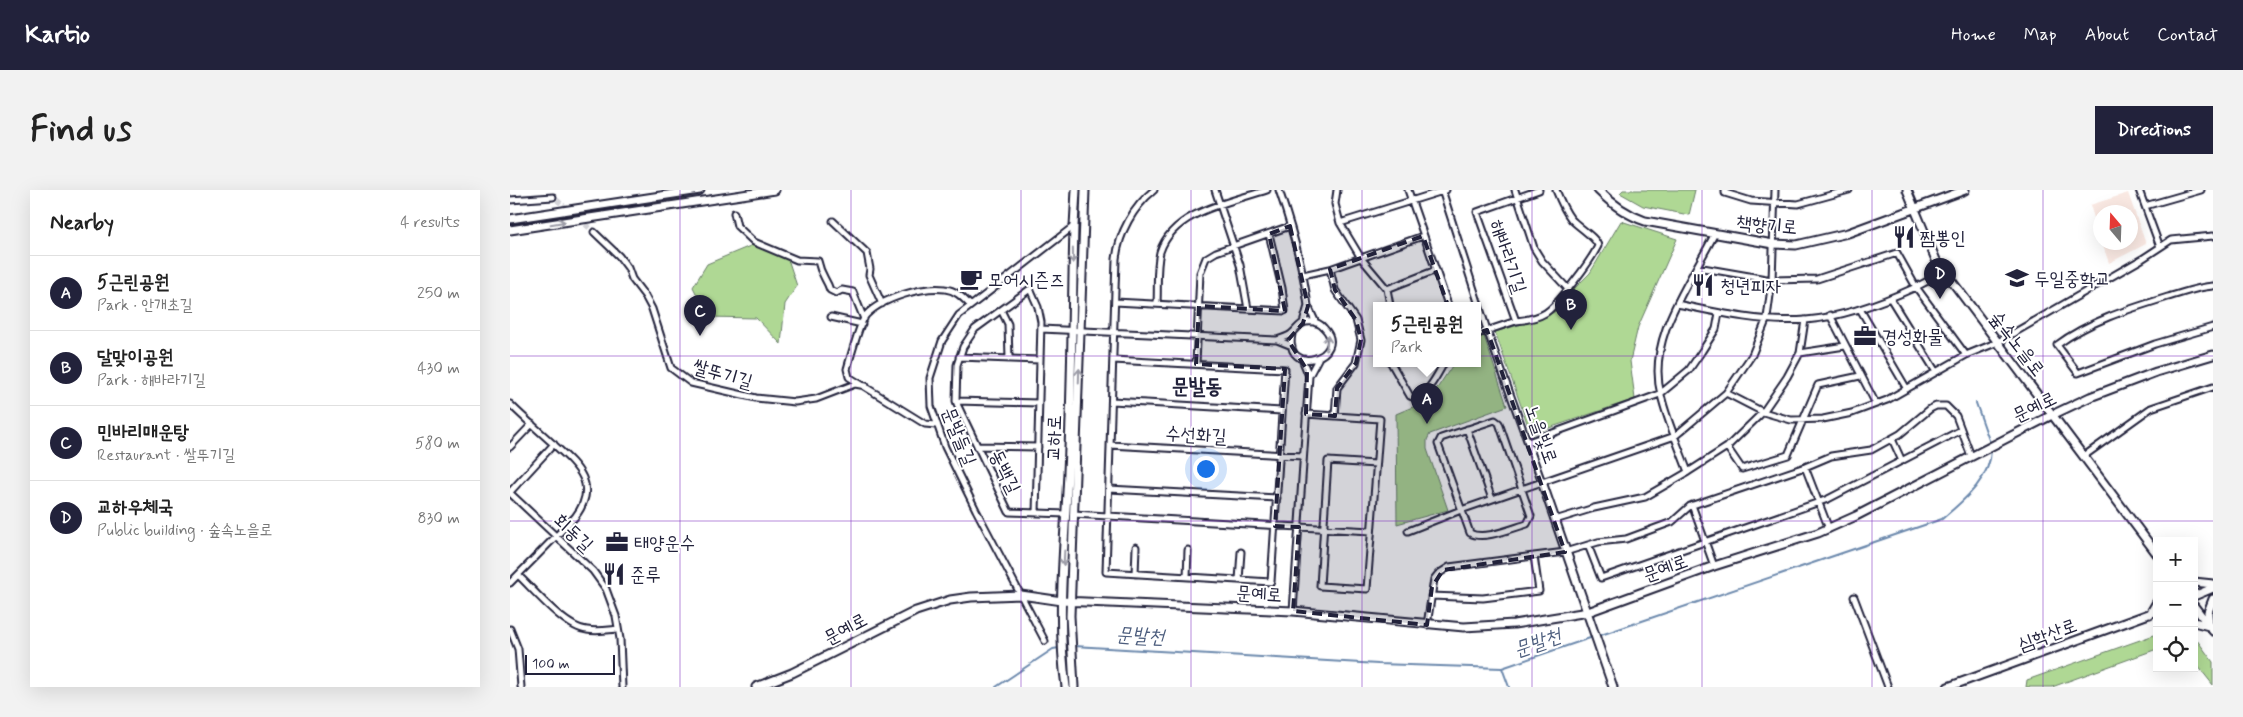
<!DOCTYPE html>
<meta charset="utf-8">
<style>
:root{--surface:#fff;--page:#f2f2f2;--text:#222;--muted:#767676;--line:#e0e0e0;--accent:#22223b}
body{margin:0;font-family:Mynerve,"Poor Story",sans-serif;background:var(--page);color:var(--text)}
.controls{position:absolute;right:15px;bottom:15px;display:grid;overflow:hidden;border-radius:0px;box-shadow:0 5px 20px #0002}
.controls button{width:45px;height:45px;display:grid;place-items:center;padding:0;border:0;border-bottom:1px solid var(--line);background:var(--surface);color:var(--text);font:25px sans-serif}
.compass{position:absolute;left:1583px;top:15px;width:45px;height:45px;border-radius:50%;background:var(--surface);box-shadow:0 5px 20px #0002;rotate:341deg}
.scale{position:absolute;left:15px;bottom:12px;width:90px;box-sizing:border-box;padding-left:5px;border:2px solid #22223b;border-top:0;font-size:14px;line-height:18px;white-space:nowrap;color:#22223b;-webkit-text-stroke:4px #fff;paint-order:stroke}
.you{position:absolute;left:695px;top:278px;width:18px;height:18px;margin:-12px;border:4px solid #fff;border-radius:50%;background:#1a73e8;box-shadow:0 0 0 8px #1a73e833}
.badge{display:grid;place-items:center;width:32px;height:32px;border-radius:50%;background:var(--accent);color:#fff;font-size:16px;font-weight:700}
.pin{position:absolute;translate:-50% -41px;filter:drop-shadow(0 1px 2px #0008)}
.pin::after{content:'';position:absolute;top:26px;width:18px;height:15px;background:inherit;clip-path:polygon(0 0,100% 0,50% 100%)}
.popup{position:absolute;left:863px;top:112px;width:108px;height:65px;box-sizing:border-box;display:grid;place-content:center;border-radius:0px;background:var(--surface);filter:drop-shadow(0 1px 4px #0005);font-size:16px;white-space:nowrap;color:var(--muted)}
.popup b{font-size:19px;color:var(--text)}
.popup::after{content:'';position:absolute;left:50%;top:100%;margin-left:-10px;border:10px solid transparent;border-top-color:var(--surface)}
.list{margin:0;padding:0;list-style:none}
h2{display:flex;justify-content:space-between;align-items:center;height:65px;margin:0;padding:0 20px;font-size:21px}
h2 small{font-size:16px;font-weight:400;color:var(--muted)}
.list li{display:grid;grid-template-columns:32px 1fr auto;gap:15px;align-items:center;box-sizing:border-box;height:75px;padding:0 20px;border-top:1px solid var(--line)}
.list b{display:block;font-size:19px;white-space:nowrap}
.list p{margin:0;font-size:16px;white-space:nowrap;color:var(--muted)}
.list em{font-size:16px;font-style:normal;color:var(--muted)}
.icon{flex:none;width:28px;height:28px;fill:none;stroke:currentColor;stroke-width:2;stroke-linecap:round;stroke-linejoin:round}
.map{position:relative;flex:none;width:1703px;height:497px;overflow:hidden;border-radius:0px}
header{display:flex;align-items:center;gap:30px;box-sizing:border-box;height:70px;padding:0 25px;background:var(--accent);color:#fff}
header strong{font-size:24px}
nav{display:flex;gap:28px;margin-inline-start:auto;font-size:18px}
.intro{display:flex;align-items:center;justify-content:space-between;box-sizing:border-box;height:120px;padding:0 30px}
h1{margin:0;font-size:35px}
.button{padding:12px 22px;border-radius:0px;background:var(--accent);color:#fff;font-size:18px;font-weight:700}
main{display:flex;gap:30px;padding:0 30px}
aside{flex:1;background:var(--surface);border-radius:0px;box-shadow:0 5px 20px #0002}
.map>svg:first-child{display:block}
.built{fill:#fae9e3}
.green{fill:#afd894;stroke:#687d68}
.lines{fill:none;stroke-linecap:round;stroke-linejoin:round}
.stream{stroke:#6c89ad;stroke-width:2}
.street-tunnel{stroke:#d3d3d8;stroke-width:5;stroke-dasharray:5 2.5;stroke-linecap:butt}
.street-casing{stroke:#22223b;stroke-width:9}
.secondary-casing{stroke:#22223b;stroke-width:11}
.street{stroke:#fff;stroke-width:5}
.secondary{stroke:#fff;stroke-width:7}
.oneway{stroke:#9c9ca7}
.marked{fill:#22223b;fill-opacity:0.2;stroke:#22223b;stroke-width:4;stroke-dasharray:10 6;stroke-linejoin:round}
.grid{fill:none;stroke:#7b2cbf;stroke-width:1;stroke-opacity:0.55}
.labels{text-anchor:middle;stroke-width:4;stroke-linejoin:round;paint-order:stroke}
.street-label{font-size:19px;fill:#22223b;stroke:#fff}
.poi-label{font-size:19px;fill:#22223b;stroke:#fff;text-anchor:start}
.water-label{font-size:20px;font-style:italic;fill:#4d5e7e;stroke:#fff}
.quarter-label{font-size:21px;font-weight:bold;fill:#22223b;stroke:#fff}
</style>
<header>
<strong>Kartio</strong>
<nav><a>Home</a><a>Map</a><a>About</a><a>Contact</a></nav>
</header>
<div class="intro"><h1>Find us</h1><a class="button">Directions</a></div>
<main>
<aside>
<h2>Nearby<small>4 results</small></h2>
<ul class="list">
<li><span class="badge">A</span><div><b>5근린공원</b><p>Park · 안개초길</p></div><em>250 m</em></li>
<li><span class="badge">B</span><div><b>달맞이공원</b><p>Park · 해바라기길</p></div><em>430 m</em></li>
<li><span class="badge">C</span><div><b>민바리매운탕</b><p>Restaurant · 쌀뚜기길</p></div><em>580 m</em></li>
<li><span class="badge">D</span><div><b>교하우체국</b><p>Public building · 숲속노을로</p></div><em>830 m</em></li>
</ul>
</aside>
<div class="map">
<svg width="1703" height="497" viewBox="0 0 1703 497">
<rect width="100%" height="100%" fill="#fff"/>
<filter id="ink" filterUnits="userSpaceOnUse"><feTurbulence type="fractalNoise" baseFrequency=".02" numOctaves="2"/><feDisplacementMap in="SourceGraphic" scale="10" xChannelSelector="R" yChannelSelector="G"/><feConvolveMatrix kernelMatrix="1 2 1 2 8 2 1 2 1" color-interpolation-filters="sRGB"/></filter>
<g filter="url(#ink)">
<!-- built -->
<path class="built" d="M1618,3L1636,54L1599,73L1592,53L1620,52V22H1590V48L1580,15Z"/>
<!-- green -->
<path class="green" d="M1113,0H1185L1179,25L1133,16L1110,3Z
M1111,31L1167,49L1128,137L1120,171L1125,209L1021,244L985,142L1036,127L1047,120L1061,102L1080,83Z
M245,54L278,69L287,96L275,114L271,154L246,128L198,127L183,97L197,74Z
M974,146L997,216L920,244L917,250V259L938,320L887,334L886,224L912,213L928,197L944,173H967V149Z
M1647,444V459L1542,497H1516L1517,490Z
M1684,446L1703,472V495L1684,471Z"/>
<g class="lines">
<!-- stream -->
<path class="stream" d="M1466,213L1480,253
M1088,446L1432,329C1453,311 1482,288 1481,258
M564,456L868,474L992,478L1083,447
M992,478L999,497
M486,497L543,459L549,458"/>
<!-- street-tunnel -->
<path class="street-tunnel" d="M47,10L84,42"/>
<defs>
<path id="street" d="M705,0L730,75L738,119
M769,0C782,38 793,76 798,116
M827,0L825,14L830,33L936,0
M898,0L938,115
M932,0L977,140L1032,292
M1005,0L1024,58L1032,71L1058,99
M1029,0L967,22L1006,131C1037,128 1041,120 1059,98C1070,84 1080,72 1088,56C1087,48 1067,36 1061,29C1054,20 1050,10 1046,0
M1215,0V3L1241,11L1288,14L1339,0
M1629,0L1650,57
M0,10L43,7
M1635,16L1691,0
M224,23L227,36L244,52L287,70L308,71C311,86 316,88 320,100L326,103L332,100L343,102L354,129
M323,31L357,63L360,79L359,85L372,114
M830,33L851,68L877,99L880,115
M84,42L109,66L118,78L122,89L135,106L142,119L161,178L181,193L246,208L285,212L306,209L345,194L356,196
M1204,45C1180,93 1136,148 1151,205C1157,231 1169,257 1178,282L1217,257L1253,222L1277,187L1290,163L1295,130
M1187,77L1262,90L1307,89L1387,63L1406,97L1435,82
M820,79L825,100L846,130L851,150L846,173L827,198L825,226
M793,85L820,79L913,46
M1703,96C1687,97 1673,103 1658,107C1619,119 1579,131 1547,155L1568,183L1645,154L1703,137
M877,99L926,80
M1380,108L1426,182
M605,112L775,121L772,98L759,44
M647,113C648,97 646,78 650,62C663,21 721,12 757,0
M1167,114C1209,123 1253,133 1296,130C1334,127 1371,113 1406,97L1456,165
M1350,119L1397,199
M491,120L498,134L499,169
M1320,125L1366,214
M321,127L352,134
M793,133L798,116L806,133
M531,139L767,150
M967,144L1006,131
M782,156L767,150C771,148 778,147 781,144C787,140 788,134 796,132C803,131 810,133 814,138C841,166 773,189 782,144
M1290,163L1335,156
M449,167L530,170
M792,169L799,186L808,169
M603,170L775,179L761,392L596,382L606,69C609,43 623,17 644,0
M881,173L900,206L905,208C919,203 927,185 934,173
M686,174L690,83L696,68L706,62L780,36
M1216,203L1253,222L1281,230L1313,229L1342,223L1377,210L1456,165L1488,152L1632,69L1661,50L1703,46
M446,211L529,213
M602,211L772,221
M0,214C13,227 27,239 40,251C65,274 91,293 65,327L0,393
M796,224L870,229L857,399L810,396L818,271L866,274
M985,230L989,233L1021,326L1017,334C1003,338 973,351 960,343L928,254L931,248Z
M426,235L415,234L339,187L337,179C340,169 350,131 356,125C372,108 413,96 435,99C446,100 453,108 460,115
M957,239L982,309
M1382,249L1392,271
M1018,252L1150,204L1179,180L1192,161L1206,139L1209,123
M600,255L793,266
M467,256L528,257
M0,257L22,234
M1217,257L1232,279L1278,265L1308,195L1350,186
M1574,266L1641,218L1703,197
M1295,277L1319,339
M599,299L767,308
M0,302L44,254
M0,303L83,381L96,399L106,426L110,449L112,497
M1182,315L1204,376
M526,323L531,132L528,117L520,99L465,139L453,157L447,175L446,211L448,216L499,322L556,324
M563,324L861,341
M1045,330L1084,318L1135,307L1178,282
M898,341L951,320L1165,246L1216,203L1242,165L1257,128L1262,90L1265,0
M1078,355L1091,388L1318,309L1451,240
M625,384L626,357
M8,385C24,400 55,438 77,440C87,442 98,440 108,439
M677,387L678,360
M729,390L731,362
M921,406L973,408L1029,401L1024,366
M1344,407L1378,497
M783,421L799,186
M917,435L924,389L928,384L939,377L1055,362L1088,352L1116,349L1162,332L1180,316L1295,277L1321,266L1361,260L1390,244L1420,219L1426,216H1436L1446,226L1461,266
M0,439L8,459L11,497
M535,451L466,320L435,257L421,216L420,188L432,151L449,125L564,36"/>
<path id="secondary" d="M1088,0C1102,14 1117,25 1135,31L1263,54L1286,55L1338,43L1455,0
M1397,0L1426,70L1647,364
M0,29L190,0
M0,40L265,0
M1032,292L1103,497
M1684,392L1703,394
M1684,406L1703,398
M1684,416L1703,441
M1640,424L1647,412
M1684,432L1699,436L1698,422L1703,409
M246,497L282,483L406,421L440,410L461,407L511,405L552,411L783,421L954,437L1004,434L1078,422L1204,376L1308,343L1346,326L1542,225L1580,207L1646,182L1703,165
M556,497C546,426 555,353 558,282C562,200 562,118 564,36L566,0
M564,497L560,426L575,0
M1438,497L1647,421"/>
</defs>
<!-- street casing -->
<use href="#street" class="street-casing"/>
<!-- secondary casing -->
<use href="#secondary" class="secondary-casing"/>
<!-- street -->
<use href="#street" class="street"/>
<!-- secondary -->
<use href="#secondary" class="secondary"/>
</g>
<!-- one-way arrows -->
<defs><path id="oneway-shaft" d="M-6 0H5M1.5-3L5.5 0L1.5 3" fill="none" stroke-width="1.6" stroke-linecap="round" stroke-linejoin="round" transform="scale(1.25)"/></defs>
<g class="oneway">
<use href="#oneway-shaft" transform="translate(48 33) rotate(-9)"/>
<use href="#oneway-shaft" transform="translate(563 66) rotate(89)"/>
<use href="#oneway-shaft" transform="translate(817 153) rotate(-84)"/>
<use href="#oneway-shaft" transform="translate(569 186) rotate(-88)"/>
<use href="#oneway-shaft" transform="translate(554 368) rotate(93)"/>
</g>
</g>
<!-- marked area -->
<path class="marked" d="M780,36L798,116L793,133L778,150L797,180L796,224L825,226L827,198L846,173L851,150L846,130L825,100L820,79L913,46L950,149L977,140L1055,362L933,380L922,397L917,435L783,421L789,337L765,336L775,179L686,174L689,116L775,121L759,44Z"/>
<!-- grid -->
<path class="grid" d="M170,0V497M341,0V497M511,0V497M681,0V497M852,0V497M1022,0V497M1192,0V497M1362,0V497M1533,0V497M0,166H1703M0,331H1703"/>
<!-- icons -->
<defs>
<symbol id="restaurant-bare" viewBox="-9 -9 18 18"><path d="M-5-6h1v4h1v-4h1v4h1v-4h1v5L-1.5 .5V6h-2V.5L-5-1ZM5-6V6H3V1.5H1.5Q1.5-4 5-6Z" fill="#22223b" stroke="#fff" stroke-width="2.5" paint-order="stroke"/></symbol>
<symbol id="school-bare" viewBox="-9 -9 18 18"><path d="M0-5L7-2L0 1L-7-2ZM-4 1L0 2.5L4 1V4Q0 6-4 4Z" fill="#22223b" stroke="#fff" stroke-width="2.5" paint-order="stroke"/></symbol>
<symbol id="cafe-bare" viewBox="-9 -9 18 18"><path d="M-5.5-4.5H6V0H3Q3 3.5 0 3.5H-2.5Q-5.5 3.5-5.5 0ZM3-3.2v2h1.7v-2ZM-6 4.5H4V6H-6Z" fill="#22223b" stroke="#fff" stroke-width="2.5" paint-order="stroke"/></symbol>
<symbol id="office-bare" viewBox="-9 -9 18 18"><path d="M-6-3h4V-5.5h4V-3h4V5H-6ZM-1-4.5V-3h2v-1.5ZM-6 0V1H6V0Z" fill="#22223b" stroke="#fff" stroke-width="2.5" paint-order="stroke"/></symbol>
</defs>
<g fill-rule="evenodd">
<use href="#restaurant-bare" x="1378" y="31" width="32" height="32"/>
<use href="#school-bare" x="1491" y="72" width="32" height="32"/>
<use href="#cafe-bare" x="445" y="73" width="32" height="32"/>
<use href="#restaurant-bare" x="1177" y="79" width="32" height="32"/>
<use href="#office-bare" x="1339" y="130" width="32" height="32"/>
<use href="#office-bare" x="91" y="336" width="32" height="32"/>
<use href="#restaurant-bare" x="88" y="368" width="32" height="32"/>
</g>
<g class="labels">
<!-- street labels -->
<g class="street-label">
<text transform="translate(1257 34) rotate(5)" y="7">책향기로</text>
<text transform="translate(999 66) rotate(71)" y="7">해바라기길</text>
<text transform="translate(1508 153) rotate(52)" y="7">숲속노을로</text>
<text transform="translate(213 183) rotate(16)" y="7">쌀뚜기길</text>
<text transform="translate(1524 216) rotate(-26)" y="7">문예로</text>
<text transform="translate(686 244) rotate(3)" y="7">수선화길</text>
<text transform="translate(1032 244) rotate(70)" y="7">노을빛로</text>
<text transform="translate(450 246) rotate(68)" y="7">문발들길</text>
<text transform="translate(543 248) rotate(-88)" y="7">교하로</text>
<text transform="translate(496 281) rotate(64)" y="7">동백길</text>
<text transform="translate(64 342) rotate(43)" y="7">회동길</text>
<text transform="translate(1155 377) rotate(-20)" y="7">문예로</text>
<text transform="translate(749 403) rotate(3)" y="7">문예로</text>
<text transform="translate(335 438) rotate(-28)" y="7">문예로</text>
<text transform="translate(1537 444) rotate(-20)" y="7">심학산로</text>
</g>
<!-- poi labels -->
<g class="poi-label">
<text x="1410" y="54">짬뽕인</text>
<text x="1524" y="95">두일중학교</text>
<text x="478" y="96">모어시즌즈</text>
<text x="1210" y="102">청년피자</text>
<text x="1372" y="153">경성화물</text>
<text x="124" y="359">태양운수</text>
<text x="120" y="391">준루</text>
</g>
<!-- water labels -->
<g class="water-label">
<text transform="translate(630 445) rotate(3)" y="7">문발천</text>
<text transform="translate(1027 452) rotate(-19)" y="7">문발천</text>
</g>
<!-- quarter labels -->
<g class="quarter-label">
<text x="687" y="203">문발동</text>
</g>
</g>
</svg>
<div class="controls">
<button>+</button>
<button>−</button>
<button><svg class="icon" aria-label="locate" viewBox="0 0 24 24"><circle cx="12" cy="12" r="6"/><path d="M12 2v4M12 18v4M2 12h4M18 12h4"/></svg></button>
</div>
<svg class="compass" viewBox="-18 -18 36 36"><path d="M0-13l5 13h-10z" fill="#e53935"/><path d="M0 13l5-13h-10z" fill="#767676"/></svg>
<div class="scale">100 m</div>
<div class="you"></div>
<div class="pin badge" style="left:917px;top:234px">A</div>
<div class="popup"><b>5근린공원</b>Park</div>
<div class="pin badge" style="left:1061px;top:140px">B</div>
<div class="pin badge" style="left:190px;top:146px">C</div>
<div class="pin badge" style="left:1430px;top:109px">D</div>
</div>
</main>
